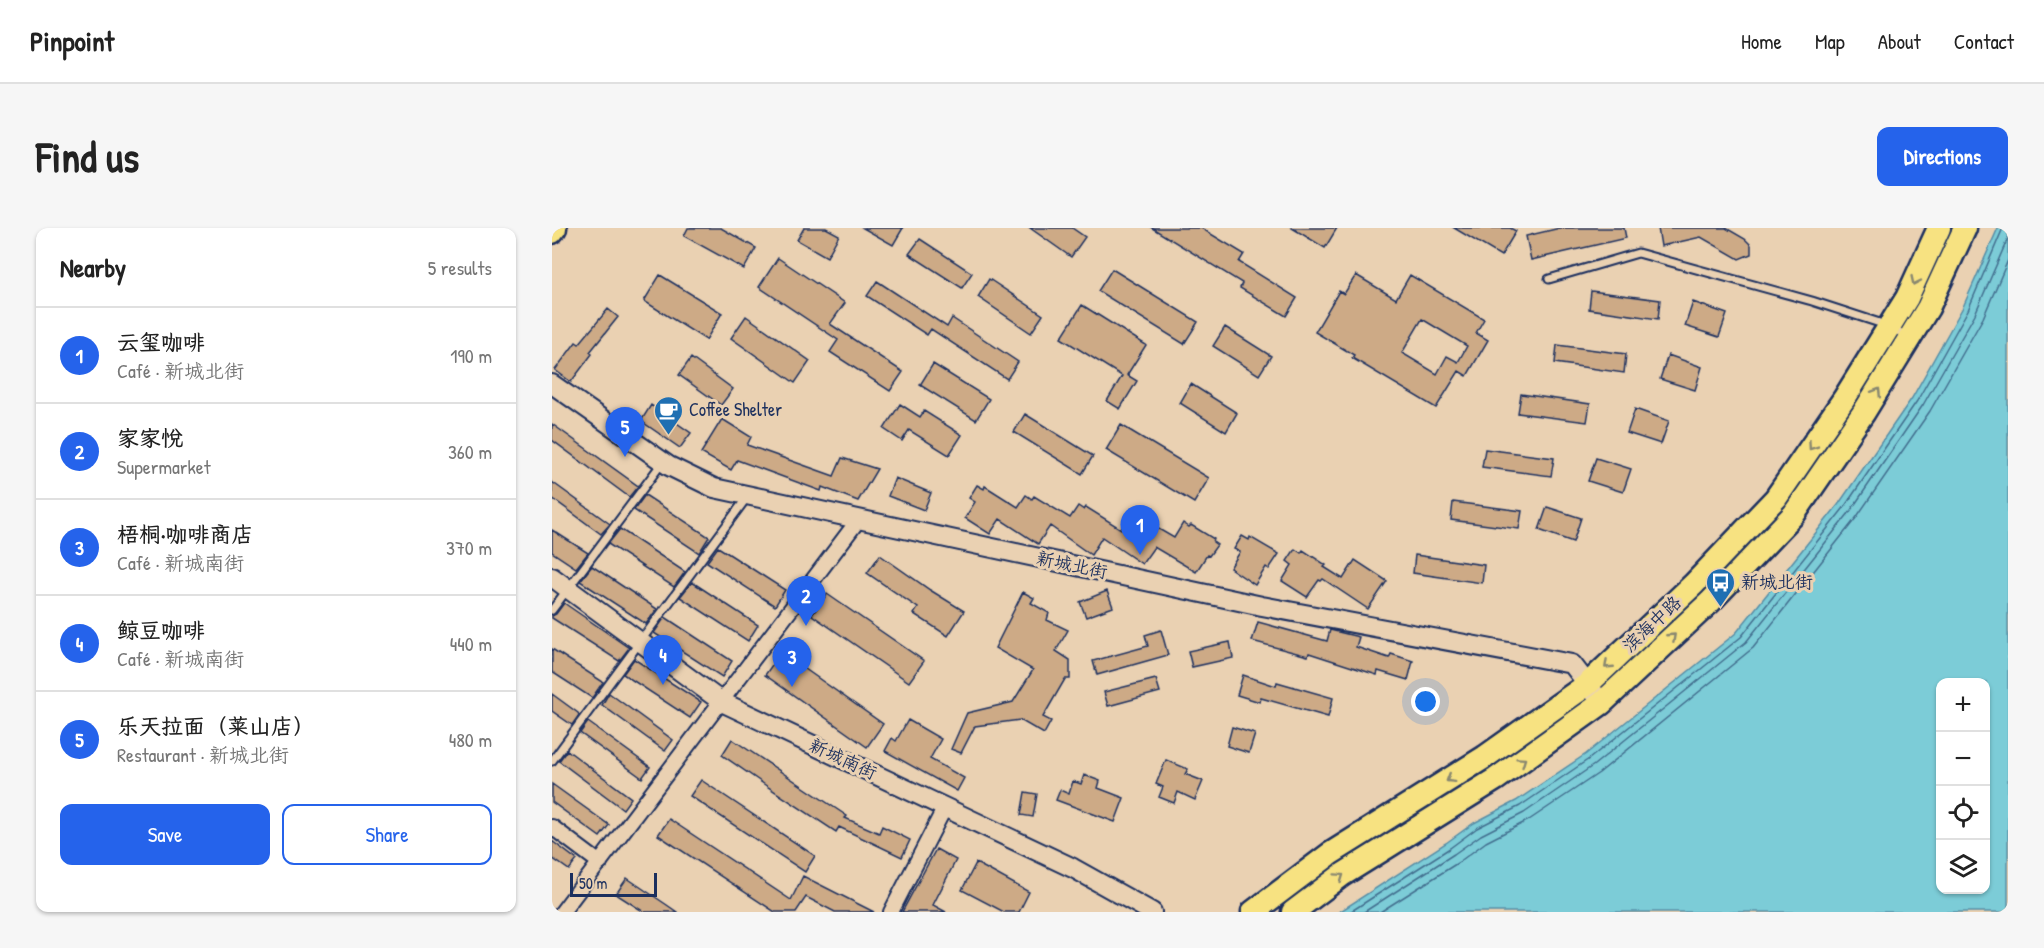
<!DOCTYPE html>
<meta charset="utf-8">
<style>
:root{--surface:#fff;--page:#f6f6f6;--text:#222;--muted:#767676;--line:#e0e0e0;--accent:#2563eb}
body{margin:0;font-family:"Patrick Hand","LXGW WenKai TC",sans-serif;background:var(--page);color:var(--text)}
.controls{position:absolute;right:18px;bottom:18px;display:grid;overflow:hidden;border-radius:12px;box-shadow:0 2px 4px #0004}
.controls button{width:54px;height:54px;display:grid;place-items:center;padding:0;border:0;border-bottom:2px solid var(--line);background:var(--surface);color:var(--text);font:30px sans-serif}
.scale{position:absolute;left:18px;bottom:15px;width:87px;box-sizing:border-box;padding-left:6px;border:3px solid #1b2f5e;border-top:0;font-size:16px;line-height:21px;white-space:nowrap;color:#1b2f5e;-webkit-text-stroke:4px #ead1b2;paint-order:stroke}
.you{position:absolute;left:874px;top:474px;width:21px;height:21px;margin:-15px;border:4px solid #fff;border-radius:50%;background:#1a73e8;box-shadow:0 0 0 9px #1a73e833}
.badge{display:grid;place-items:center;width:39px;height:39px;border-radius:50%;background:var(--accent);color:#fff;font-size:20px;font-weight:700}
.pin{position:absolute;translate:-50% -50px;filter:drop-shadow(0 2px 3px #0008)}
.pin::after{content:'';position:absolute;top:32px;width:21px;height:18px;background:inherit;clip-path:polygon(0 0,100% 0,50% 100%)}
.list{margin:0;padding:0;list-style:none}
h2{display:flex;justify-content:space-between;align-items:center;height:78px;margin:0;padding:0 24px;font-size:26px}
h2 small{font-size:20px;font-weight:400;color:var(--muted)}
.list li{display:grid;grid-template-columns:39px 1fr auto;gap:18px;align-items:center;box-sizing:border-box;height:96px;padding:0 24px;border-top:2px solid var(--line)}
.list b{display:block;font-size:22px;white-space:nowrap}
.list p{margin:0;font-size:20px;white-space:nowrap;color:var(--muted)}
.list em{font-size:20px;font-style:normal;color:var(--muted)}
.actions{display:flex;gap:12px;padding:18px 24px}
.actions a{flex:1;padding:14px 0;border:2px solid var(--accent);border-radius:12px;text-align:center;font-size:21px;color:var(--accent)}
.actions .main{background:var(--accent);color:#fff}
.icon{flex:none;width:33px;height:33px;fill:none;stroke:currentColor;stroke-width:2;stroke-linecap:round;stroke-linejoin:round}
.map{position:relative;flex:none;width:1456px;height:684px;overflow:hidden;border-radius:12px}
header{display:flex;align-items:center;gap:36px;box-sizing:border-box;height:84px;padding:0 30px;background:var(--surface);border-bottom:2px solid var(--line)}
header strong{font-size:28px}
nav{display:flex;gap:33px;margin-inline-start:auto;font-size:21px}
.intro{display:flex;align-items:center;justify-content:space-between;box-sizing:border-box;height:144px;padding:0 36px}
h1{margin:0;font-size:42px}
.button{padding:15px 27px;border-radius:12px;background:var(--accent);color:#fff;font-size:21px;font-weight:700}
main{display:flex;gap:36px;padding:0 36px}
aside{flex:1;background:var(--surface);border-radius:12px;box-shadow:0 2px 4px #0004}
.map>svg:first-child{display:block}
.water{fill:#7cccd7;stroke:#558da7;stroke-width:1.5;fill-rule:evenodd}
.lines{fill:none;stroke-linecap:round;stroke-linejoin:round}
.shore{stroke:#426e8e;stroke-width:1.5}
.building{fill:#cdaa86;stroke:#1b2f5e;stroke-width:1.5;fill-rule:evenodd}
.service-casing{stroke:#1b2f5e;stroke-width:11}
.minor-casing{stroke:#1b2f5e;stroke-width:18}
.tertiary-casing{stroke:#1b2f5e;stroke-width:22}
.primary-casing{stroke:#1b2f5e;stroke-width:27}
.service{stroke:#ead1b2;stroke-width:7}
.minor{stroke:#ead1b2;stroke-width:14}
.tertiary{stroke:#ead1b2;stroke-width:18}
.primary{stroke:#f7e281;stroke-width:22}
.oneway{stroke:#898870}
.labels{text-anchor:middle;stroke-width:6;stroke-linejoin:round;paint-order:stroke}
.poi-label{font-size:18px;fill:#1b2f5e;stroke:#ead1b2;text-anchor:start}
.street-label{font-size:18px;fill:#1b2f5e;stroke:#ead1b2}
</style>
<header>
<strong>Pinpoint</strong>
<nav><a>Home</a><a>Map</a><a>About</a><a>Contact</a></nav>
</header>
<div class="intro"><h1>Find us</h1><a class="button">Directions</a></div>
<main>
<aside>
<h2>Nearby<small>5 results</small></h2>
<ul class="list">
<li><span class="badge">1</span><div><b>云玺咖啡</b><p>Café · 新城北街</p></div><em>190 m</em></li>
<li><span class="badge">2</span><div><b>家家悦</b><p>Supermarket</p></div><em>360 m</em></li>
<li><span class="badge">3</span><div><b>梧桐·咖啡商店</b><p>Café · 新城南街</p></div><em>370 m</em></li>
<li><span class="badge">4</span><div><b>鲸豆咖啡</b><p>Café · 新城南街</p></div><em>440 m</em></li>
<li><span class="badge">5</span><div><b>乐天拉面（莱山店）</b><p>Restaurant · 新城北街</p></div><em>480 m</em></li>
</ul>
<div class="actions"><a class="main">Save</a><a>Share</a></div>
</aside>
<div class="map">
<svg width="1456" height="684" viewBox="0 0 1456 684">
<rect width="100%" height="100%" fill="#ead1b2"/>
<filter id="ink" filterUnits="userSpaceOnUse"><feTurbulence type="fractalNoise" baseFrequency=".0167" numOctaves="2"/><feDisplacementMap in="SourceGraphic" scale="12" xChannelSelector="R" yChannelSelector="G"/><feConvolveMatrix kernelMatrix="1 2 1 2 8 2 1 2 1" color-interpolation-filters="sRGB"/></filter>
<g filter="url(#ink)">
<!-- water -->
<path class="water" d="M1446,0H1456V684H787L894,615L922,595L964,573L1034,526L1184,405L1286,277L1360,170L1411,79ZM1388,454H1434V662H1388Z"/>
<g class="lines">
<!-- shore -->
<path class="shore" d="M798,684L898,620L925,600L968,578L1037,531L1189,409L1291,281L1365,173L1416,82L1451,0
M812,684L902,626L929,607L972,585L1042,537L1194,414L1297,285L1371,177L1423,86L1456,10
M828,684L907,634L934,614L977,592L1047,545L1201,420L1304,290L1378,183L1431,90L1456,32"/>
</g>
<!-- building -->
<path class="building" d="M136,0H169L204,20L192,41L132,8Z
M252,0H274L287,7L275,29L245,12Z
M311,0H351L341,17Z
M478,0H520L533,9L519,29Z
M600,0H649L692,26L687,34L745,70L734,88L688,60L690,55Z
M740,0H785L773,20Z
M902,0H958L964,3L949,28Z
M1008,0H1072L1074,10L979,32L974,8Z
M1106,0H1174L1193,11L1199,17V26L1187,31L1149,9L1109,18Z
M368,11L420,45L410,60L357,26Z
M226,30L293,75L278,96L351,144L338,163L278,124L286,112L207,59Z
M560,41L646,94L632,116L546,63Z
M108,47L170,85L154,112L92,73Z
M804,47L844,71L858,47L932,91L924,105L936,112L915,148L907,143L884,180L800,130L802,127L763,104L787,63L792,66ZM870,91L915,118L906,134L895,128L885,146L850,125Z
M437,51L491,87L479,105L426,69Z
M325,53L395,99L400,90L466,134L455,151L379,101L375,107L315,68Z
M1039,63L1108,72L1106,91L1037,81Z
M1141,74L1175,86L1167,109L1133,98Z
M530,77L594,117L575,147L585,153L568,181L555,173L570,148L509,110Z
M56,81L66,89L38,124L40,126L19,154L3,142L24,114L27,116Z
M194,88L258,133L243,155L179,110Z
M673,99L719,128L707,147L661,118Z
M1005,117L1074,126L1072,145L1003,135Z
M1116,127L1150,139L1143,162L1108,151Z
M139,130L181,161L169,177L127,147Z
M381,136L437,171L424,192L368,157Z
M639,156L685,185L674,204L628,175Z
M969,166L1038,176L1035,194L966,185Z
M348,176L368,189L372,183L410,207L397,227L357,202L350,213L332,201Z
M99,177L139,205L128,220L89,193Z
M1083,181L1117,193L1109,216L1075,205Z
M473,186L541,228L530,246L462,204Z
M170,191L199,209L195,217L282,248L290,230L325,241L306,273L270,259L269,263L185,232L179,242L149,225Z
M0,196L86,258L77,269L0,212Z
M569,197L657,250L642,275L554,222Z
M933,221L1002,230L999,248L930,239Z
M1044,230L1079,241L1071,264L1036,253Z
M343,250L379,265L372,282L336,268Z
M0,254L58,296L49,306L0,270Z
M425,257L432,261L433,258L466,279L474,267L480,271L482,268L518,290L526,278L532,282L534,279L569,301L578,287L584,291L586,289L622,310L631,295L637,299L639,297L662,311L661,314L665,317L657,328L655,327L644,344L602,319L590,336L550,309L539,327L498,298L486,316L448,291L438,306L413,290L423,274L417,270Z
M93,267L157,309L147,325L82,282Z
M901,274L970,283L967,301L899,292Z
M995,279L1029,290L1021,314L987,302Z
M68,301L133,344L122,359L56,316Z
M0,302L36,325L24,340L0,324Z
M690,308L697,312L698,309L727,326L717,341L714,339L703,357L678,340L688,324L682,321Z
M166,319L233,362L223,378L155,334Z
M743,321L749,325L751,322L774,337L772,339L791,351L803,332L835,353L816,381L771,351L769,353L767,352L755,369L730,353L740,337L735,333Z
M328,327L378,362L412,383L396,408L362,386L366,380L315,345Z
M863,327L932,337L930,355L861,345Z
M40,338L105,381L94,396L28,353Z
M140,354L206,397L196,413L128,369Z
M555,363L561,379L534,389L528,374Z
M471,364L482,370L479,375L497,385L495,392L516,402L504,423L518,432V451H513L491,489L499,493L492,506L468,492L423,498L409,525L399,521L415,485L461,474L481,442L443,420Z
M275,366L372,433L357,454L260,387Z
M12,375L77,420L67,433L0,390V388L4,386Z
M113,389L180,433L170,449L102,405Z
M706,394L775,413L778,402L807,409L804,419L837,430L839,426L861,433L856,452L826,443L825,447L757,425L756,428L700,413Z
M609,402L616,427L545,447L541,433L596,418L593,407Z
M678,414L681,430L640,439L636,423Z
M0,421L51,454L40,470L0,444Z
M229,424L331,496L315,519L213,447Z
M82,431L149,474L138,490L71,446Z
M691,447L724,458L725,454L781,470L776,489L709,470L708,474L685,467Z
M604,451L608,464L556,478L552,464Z
M57,465L121,512L113,523L50,477Z
M0,466L26,485L27,487L20,497L0,483Z
M356,492L389,511L378,531L412,550L405,563L333,523L340,510L344,513Z
M36,494L98,539L90,550L28,505Z
M680,499L703,506L697,525L675,518Z
M180,511L295,588L293,590L327,605L330,598L358,612L350,629L287,599L284,604L216,559L170,527Z
M15,522L79,570L71,581L7,533Z
M614,532L636,541L633,546L651,553L643,572L626,564L622,575L607,569L611,559L604,556Z
M532,547L548,553L546,560L572,570L563,594L504,572L508,562L517,566L521,553L529,556Z
M149,552L263,628L253,644L138,568Z
M0,556L57,597L48,609L0,574Z
M473,564L485,566L481,589L469,587Z
M117,591L239,672L251,648L322,684H283L254,669L244,684H223L106,607Z
M0,613L25,632L17,642L0,630Z
M384,621L404,632L381,677L394,684H350Z
M424,635L477,664L467,684H452L410,662Z
M75,650L115,677L125,684H92L64,666Z"/>
<g class="lines">
<defs>
<path id="service" d="M997,51L1086,25L1260,73L1337,98L1356,109
M0,382L110,235
M0,533L196,268"/>
<path id="minor" d="M0,599L48,635
M10,684L307,291
M339,684L393,579"/>
<path id="tertiary" d="M0,156L117,238L162,260L710,378L1020,436L1050,475
M0,349L170,474L521,640L600,684"/>
<path id="primary" d="M0,4L3,0
M701,684L778,626L933,529L1036,456L1142,356L1224,270L1292,171L1355,70L1387,0
M741,684L790,647L944,551L1050,475L1158,374L1242,286L1312,184L1376,80L1413,0"/>
</defs>
<!-- service casing -->
<use href="#service" class="service-casing"/>
<!-- minor casing -->
<use href="#minor" class="minor-casing"/>
<!-- tertiary casing -->
<use href="#tertiary" class="tertiary-casing"/>
<!-- primary casing -->
<use href="#primary" class="primary-casing"/>
<!-- service -->
<use href="#service" class="service"/>
<!-- minor -->
<use href="#minor" class="minor"/>
<!-- tertiary -->
<use href="#tertiary" class="tertiary"/>
<!-- primary -->
<use href="#primary" class="primary"/>
</g>
<!-- one-way arrows -->
<defs><path id="oneway-chevron" d="M-2-3.5L2.5 0L-2 3.5" fill="none" stroke-width="1.6" stroke-linecap="round" stroke-linejoin="round" transform="scale(1.5)"/></defs>
<g class="oneway">
<use href="#oneway-chevron" transform="translate(1363 53) rotate(115)"/>
<use href="#oneway-chevron" transform="translate(1325 164) rotate(-58)"/>
<use href="#oneway-chevron" transform="translate(1260 218) rotate(125)"/>
<use href="#oneway-chevron" transform="translate(1120 409) rotate(-43)"/>
<use href="#oneway-chevron" transform="translate(1056 437) rotate(137)"/>
<use href="#oneway-chevron" transform="translate(970 533) rotate(-35)"/>
<use href="#oneway-chevron" transform="translate(898 551) rotate(148)"/>
<use href="#oneway-chevron" transform="translate(788 649) rotate(-35)"/>
</g>
</g>
<!-- icons -->
<defs>
<symbol id="cafe-pin" viewBox="-11 -11 22 30"><path d="M0 17L-7.5 6A9.5 9.5 0 1 1 7.5 6Z" fill="#1f6fb2" stroke="#ead1b2"/><path d="M-5.5-4.5H6V0H3Q3 3.5 0 3.5H-2.5Q-5.5 3.5-5.5 0ZM3-3.2v2h1.7v-2ZM-6 4.5H4V6H-6Z" fill="#fff"/></symbol>
<symbol id="bus-pin" viewBox="-11 -11 22 30"><path d="M0 17L-7.5 6A9.5 9.5 0 1 1 7.5 6Z" fill="#1f6fb2" stroke="#ead1b2"/><path d="M-5-6H5V4H4V6H2V4H-2V6H-4V4H-5ZM-3.5-4V0h7V-4ZM-3.5 1.2v1.5H-2V1.2ZM2 1.2v1.5H3.5V1.2Z" fill="#fff"/></symbol>
</defs>
<g fill-rule="evenodd">
<use href="#cafe-pin" x="100" y="166" width="33" height="45"/>
<use href="#bus-pin" x="1152" y="338" width="33" height="45"/>
</g>
<g class="labels">
<!-- poi labels -->
<g class="poi-label">
<text x="137" y="188">Coffee Shelter</text>
<text x="1189" y="360">新城北街</text>
</g>
<!-- street labels -->
<g class="street-label">
<text transform="translate(520 337) rotate(12)" y="6">新城北街</text>
<text transform="translate(1100 396) rotate(-43)" y="6">滨海中路</text>
<text transform="translate(291 531) rotate(25)" y="6">新城南街</text>
</g>
</g>
</svg>
<div class="controls">
<button>+</button>
<button>−</button>
<button><svg class="icon" aria-label="locate" viewBox="0 0 24 24"><circle cx="12" cy="12" r="6"/><path d="M12 2v4M12 18v4M2 12h4M18 12h4"/></svg></button>
<button><svg class="icon" aria-label="layers" viewBox="0 0 24 24"><path d="M12 4l9 5-9 5-9-5zM3 14l9 5 9-5"/></svg></button>
</div>
<div class="scale">50 m</div>
<div class="you"></div>
<div class="pin badge" style="left:588px;top:327px">1</div>
<div class="pin badge" style="left:254px;top:398px">2</div>
<div class="pin badge" style="left:240px;top:459px">3</div>
<div class="pin badge" style="left:111px;top:457px">4</div>
<div class="pin badge" style="left:73px;top:229px">5</div>
</div>
</main>
